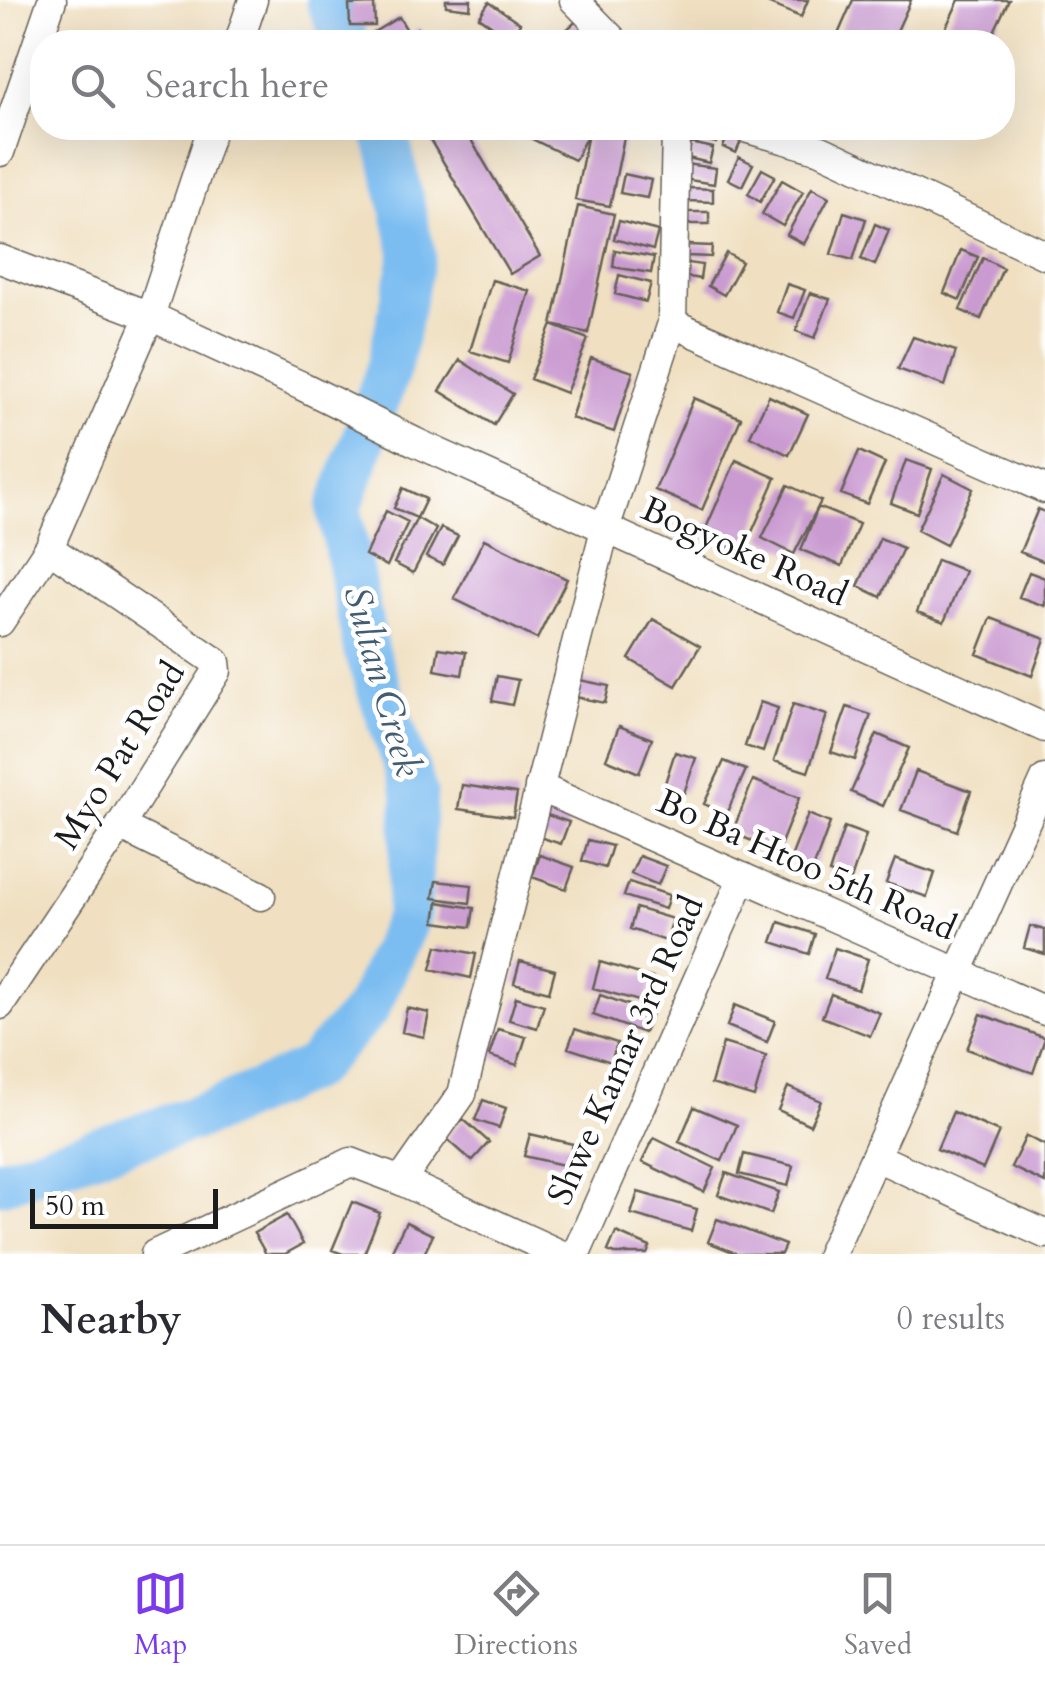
<!DOCTYPE html>
<style>
:root{--surface:#fff;--page:#f2f2f3;--text:#2b2b33;--muted:#7c7c81;--line:#e1e1e2;--accent:#7c3aed}
body{margin:0;font-family:Cardo,serif;background:var(--page);color:var(--text)}
.scale{position:absolute;left:30px;bottom:25px;width:188px;box-sizing:border-box;padding-left:10px;border:5px solid #1c1c1c;border-top:0;font-size:28px;line-height:35px;white-space:nowrap;color:#1c1c1c;-webkit-text-stroke:8px #fff;paint-order:stroke}
.list{margin:0;padding:0;list-style:none}
h2{display:flex;justify-content:space-between;align-items:center;height:130px;margin:0;padding:0 40px;font-size:42px}
h2 small{font-size:32px;font-weight:400;color:var(--muted)}
.icon{flex:none;width:55px;height:55px;fill:none;stroke:currentColor;stroke-width:2;stroke-linecap:round;stroke-linejoin:round}
.map{position:relative;flex:none;width:1045px;height:1254px;overflow:hidden}
.search{position:absolute;background:var(--surface);box-shadow:0 10px 40px #0002;left:30px;right:30px;top:30px;height:110px;display:flex;align-items:center;gap:25px;box-sizing:border-box;padding:0 35px;border-radius:40px;color:var(--muted);font-size:38px}
.sheet{height:290px;background:var(--surface)}
nav{display:flex;justify-content:space-around;align-items:center;box-sizing:border-box;height:140px;border-top:2px solid var(--line);background:var(--surface);font-size:28px;color:var(--muted)}
nav a{display:grid;justify-items:center;gap:5px}
nav .on{color:var(--accent)}
.map>svg:first-child{display:block}
.lines{fill:none;stroke-linecap:round;stroke-linejoin:round}
.river{stroke:#7cbdf1;stroke-width:45}
.building{fill:#ca9bd1}
.street-casing{stroke:#666156;stroke-width:31}
.street{stroke:#fff;stroke-width:28}
.labels{text-anchor:middle;stroke-width:9;stroke-linejoin:round;paint-order:stroke}
.street-label{font-size:35px;fill:#1c1c1c;stroke:#fff}
.water-label{font-size:38px;font-style:italic;fill:#425c71;stroke:#fff}
</style>
<div class="map">
<svg width="1045" height="1254" viewBox="0 0 1045 1254">
<rect width="100%" height="100%" fill="#fff"/>
<filter id="ink" filterUnits="userSpaceOnUse"><feTurbulence type="fractalNoise" baseFrequency=".01" numOctaves="2"/><feDisplacementMap in="SourceGraphic" scale="20" xChannelSelector="R" yChannelSelector="G"/><feConvolveMatrix kernelMatrix="1 2 1 2 8 2 1 2 1" color-interpolation-filters="sRGB"/></filter>
<filter id="wash" filterUnits="userSpaceOnUse"><feTurbulence type="fractalNoise" baseFrequency=".0048" numOctaves="4" result="noise"/><feDisplacementMap in="SourceGraphic" scale="40" xChannelSelector="R" yChannelSelector="G"/><feGaussianBlur stdDeviation="2.25" result="paint"/><feColorMatrix in="noise" values="0 0 0 0 0 0 0 0 0 0 0 0 0 0 0 0 0 1.4 0 .05"/><feComposite in="paint" operator="in"/></filter>
<g filter="url(#wash)">
<rect width="100%" height="100%" fill="#f0e0c1"/>
<g class="lines">
<!-- river -->
<path class="river" d="M328,0L346,42
M0,1182L213,1112L312,1068L367,1009L408,917L415,793L366,651L339,509L389,367L413,254L390,150L381,128"/>
</g>
<g id="blocks">
<!-- building -->
<path class="building" d="M446,0H471L470,9L446,6Z
M760,0H808L801,17Z
M853,0H911L892,42H845L836,39Z
M959,0H1009L989,42H939Z
M489,2L520,23L510,38L479,17Z
M374,4L375,26H350L349,5Z
M399,17L414,42H373L369,35Z
M580,18L598,42H563L558,37Z
M417,28L438,42H417L413,35Z
M423,128H464L540,256L510,274Z
M533,128H591L589,131L624,137L610,206L575,200L588,133L575,160L528,137Z
M696,128L719,129L716,143L693,137Z
M731,128L744,134L736,153L723,147Z
M691,143L713,148L709,163L688,158Z
M739,157L753,164L742,186L728,179Z
M685,164L716,168L714,184L683,179Z
M762,169L775,176L760,202L748,194Z
M624,174L651,180L647,198L620,193Z
M782,180L803,192L783,226L762,214Z
M688,188L713,189V202L688,201Z
M812,188L829,197L804,244L787,235Z
M578,206L614,214L588,333L552,325L588,339L566,393L530,379L552,325Z
M684,212H709V224H684Z
M844,212L866,219L853,260L831,254Z
M619,221L658,231L653,250L614,239Z
M875,224L889,230L875,265L861,259Z
M688,245L712,246L711,257L687,256Z
M615,250L654,257L651,273L613,267Z
M961,250L978,257L960,300L944,293Z
M726,253L742,262L724,295L708,286Z
M983,258L1003,268L981,319L960,310Z
M681,262L702,265L700,279L679,275Z
M619,275L651,283L646,302L615,294Z
M492,280L530,291L508,363L470,351Z
M787,284L805,290L794,318L777,312Z
M810,293L830,299L815,338L796,331Z
M913,337L956,351L945,386L898,369Z
M591,358L633,372L614,432L571,418Z
M460,360L513,394L494,425L440,391Z
M769,396L808,414L789,455L750,436Z
M694,398L741,418L702,510L655,490Z
M859,451L885,463L867,504L841,494Z
M736,460L776,478L743,552L703,535Z
M906,460L932,469L917,513L891,503Z
M944,474L973,489L946,545L917,530Z
M788,485L821,501L794,554L762,538Z
M403,488L426,499L417,518L436,529L413,573L394,563L417,518L394,508Z
M818,507L859,524L842,566L801,550Z
M1038,509L1045,512V562L1020,552Z
M386,511L408,522L387,566L365,555Z
M441,528L458,536L443,565L426,557Z
M880,538L903,548L881,597L858,586Z
M484,539L567,579L537,639L454,599Z
M937,560L965,571L944,622L917,612Z
M1029,572L1045,578V606L1019,597Z
M991,618L1045,639L1032,676L977,654Z
M653,619L700,646L676,686L629,659Z
M439,648L466,652L462,675L435,670Z
M497,676L518,680L512,705L492,701Z
M575,679L609,686L605,703L571,696Z
M760,702L778,708L763,752L745,746Z
M793,704L827,715L808,772L774,761Z
M847,707L871,715L855,760L831,752Z
M619,726L652,739L639,773L606,759Z
M877,734L909,748L883,806L851,792Z
M675,752L696,758L684,793L664,786Z
M724,761L746,770L726,814L704,804Z
M916,771L971,791L957,831L901,810Z
M753,780L799,798L778,851L732,833Z
M462,785L517,793L513,817L458,809Z
M541,813L569,822L561,844L533,835Z
M808,814L830,823L813,869L790,860Z
M844,827L866,835L851,880L829,873Z
M588,840L612,846L605,868L582,861Z
M540,855L574,867L566,889L532,877Z
M639,856L666,866L658,885L631,874Z
M895,859L935,873L927,897L886,883Z
M436,881L472,885L470,903L433,898Z
M629,882L669,895L665,909L624,896Z
M438,902L474,908L471,927L435,922Z
M636,908L673,919L666,941L630,929Z
M779,922L815,934L809,954L772,942Z
M1030,926L1045,930V954L1024,948Z
M437,946L476,954L471,978L431,969Z
M835,948L868,959L858,990L825,979Z
M520,961L555,970L549,992L514,983Z
M600,962L653,978L646,1003L593,988Z
M831,994L880,1013L870,1036L822,1017Z
M600,995L652,1013L644,1033L593,1015Z
M516,997L544,1005L537,1028L509,1020Z
M735,1005L775,1021L767,1042L727,1026Z
M407,1008L429,1013L424,1037L402,1032Z
M981,1014L1045,1038L1033,1073L967,1049Z
M498,1029L526,1037L517,1065L489,1056Z
M575,1029L617,1043L611,1062L568,1048Z
M723,1043L766,1056L754,1097L711,1084Z
M788,1087L821,1101L810,1125L778,1110Z
M483,1100L506,1108L499,1128L475,1120Z
M694,1107L737,1125L722,1161L679,1142Z
M953,1112L999,1132L983,1169L937,1149Z
M463,1119L489,1142L472,1161L446,1138Z
M530,1134L573,1144L568,1166L524,1156Z
M1026,1136L1045,1145V1183L1011,1167Z
M654,1138L715,1168L704,1192L642,1162Z
M744,1154L793,1166L788,1186L739,1174Z
M726,1173L779,1192L771,1214L718,1195Z
M638,1192L697,1209L691,1231L631,1214Z
M352,1202L380,1213L364,1254H343L332,1250Z
M287,1215L303,1244L285,1254H266L254,1233Z
M717,1219L785,1245L781,1254H738L708,1242Z
M406,1222L433,1235L424,1254H390Z
M616,1232L650,1247L647,1254H615L608,1251Z"/>
</g>
</g>
<g filter="url(#ink)">
<use href="#blocks" fill-opacity="0" stroke="#666156" stroke-width="2.5"/>
<g class="lines">
<defs>
<path id="street" d="M574,0L615,42
M239,42L253,0
M745,128L821,150L1045,255
M0,152L52,0
M0,259L150,316L302,386L415,442L1045,728
M672,323L1045,489
M0,622L49,548L150,316L212,128
M539,787L1045,1011
M120,826L261,896
M0,1005L120,826L217,671L216,662L49,548
M876,1157L1045,1234
M401,1181L462,1094L605,529L672,323L676,128
M155,1254L351,1162L401,1181L560,1254
M576,1254L743,877
M831,1254L1045,779"/>
</defs>
<!-- street casing -->
<use href="#street" class="street-casing"/>
<!-- street -->
<use href="#street" class="street"/>
</g>
</g>
<g class="labels">
<!-- street labels -->
<g class="street-label">
<text transform="translate(745 551) rotate(24)" y="12">Bogyoke Road</text>
<text transform="translate(119 755) rotate(-58)" y="12">Myo Pat Road</text>
<text transform="translate(807 864) rotate(24)" y="12">Bo Ba Htoo 5th Road</text>
<text transform="translate(625 1050) rotate(-66)" y="12">Shwe Kamar 3rd Road</text>
</g>
<!-- water labels -->
<g class="water-label">
<text transform="translate(383 681) rotate(74)" y="13">Sultan Creek</text>
</g>
</g>
</svg>
<div class="scale">50 m</div>
<div class="search"><svg class="icon" aria-label="search" viewBox="0 0 24 24"><circle cx="10" cy="10" r="6"/><path d="M15 15l6 6"/></svg>Search here</div>
</div>
<section class="sheet">
<h2>Nearby<small>0 results</small></h2>
<ul class="list">
</ul>
</section>
<nav>
<a class="on"><svg class="icon" aria-label="map" viewBox="0 0 24 24"><path d="M3 6l6-2 6 2 6-2v14l-6 2-6-2-6 2zM9 4v14M15 6v14"/></svg>Map</a>
<a><svg class="icon" aria-label="directions" viewBox="0 0 24 24"><path d="M12 3l9 9-9 9-9-9zM9 14v-3h6M13 9l2 2-2 2"/></svg>Directions</a>
<a><svg class="icon" aria-label="saved" viewBox="0 0 24 24"><path d="M7 4h10v16l-5-4-5 4z"/></svg>Saved</a>
</nav>
